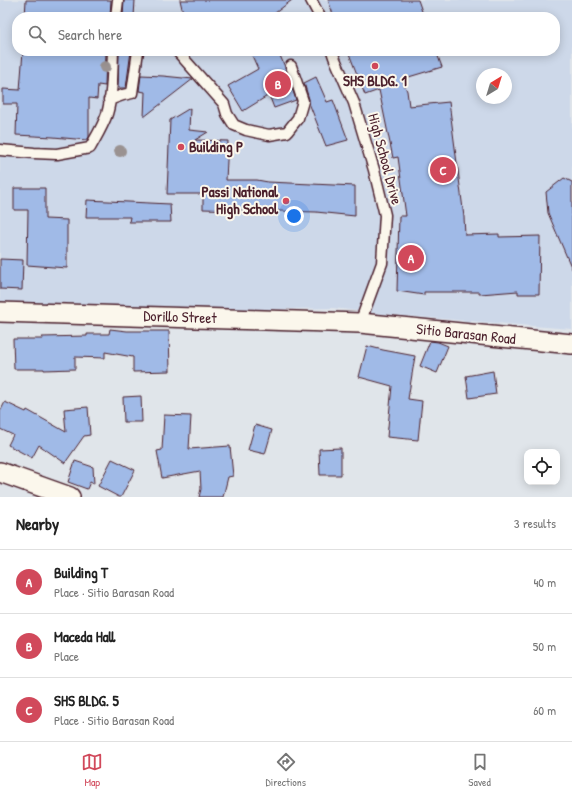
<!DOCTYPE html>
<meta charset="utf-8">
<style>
:root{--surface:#fff;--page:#f2f2f2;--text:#222;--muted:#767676;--line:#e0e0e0;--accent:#d1495b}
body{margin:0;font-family:"Patrick Hand",sans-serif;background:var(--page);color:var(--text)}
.controls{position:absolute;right:12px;bottom:12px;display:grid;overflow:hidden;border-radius:8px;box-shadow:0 2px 10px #0003}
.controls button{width:36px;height:36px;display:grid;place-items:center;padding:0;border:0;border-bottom:1px solid var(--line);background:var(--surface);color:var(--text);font:20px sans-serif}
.compass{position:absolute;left:476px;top:68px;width:36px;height:36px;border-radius:50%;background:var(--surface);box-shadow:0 2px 10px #0003;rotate:38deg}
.you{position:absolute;left:294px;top:216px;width:14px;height:14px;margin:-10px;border:3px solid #fff;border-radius:50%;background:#1a73e8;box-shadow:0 0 0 6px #1a73e833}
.badge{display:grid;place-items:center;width:26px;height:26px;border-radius:50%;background:var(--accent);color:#fff;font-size:13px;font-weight:700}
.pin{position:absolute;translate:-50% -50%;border:2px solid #fff;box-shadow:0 1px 4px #0006}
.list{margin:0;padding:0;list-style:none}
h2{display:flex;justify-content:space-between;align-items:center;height:52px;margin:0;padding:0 16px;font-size:17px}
h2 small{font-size:13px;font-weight:400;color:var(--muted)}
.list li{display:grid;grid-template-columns:26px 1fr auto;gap:12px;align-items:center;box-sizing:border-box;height:64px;padding:0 16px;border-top:1px solid var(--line)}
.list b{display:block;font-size:15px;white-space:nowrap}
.list p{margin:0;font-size:13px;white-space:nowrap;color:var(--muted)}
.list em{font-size:13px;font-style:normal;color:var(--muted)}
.icon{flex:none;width:22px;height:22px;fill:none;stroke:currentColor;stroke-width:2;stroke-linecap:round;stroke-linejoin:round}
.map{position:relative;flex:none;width:572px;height:497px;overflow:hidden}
.search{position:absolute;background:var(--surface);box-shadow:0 2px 10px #0003;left:12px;right:12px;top:12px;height:44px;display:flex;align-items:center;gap:10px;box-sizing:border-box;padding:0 14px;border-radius:16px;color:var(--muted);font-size:15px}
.sheet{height:244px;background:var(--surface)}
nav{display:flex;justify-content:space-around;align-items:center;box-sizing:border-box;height:56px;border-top:1px solid var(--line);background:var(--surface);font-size:11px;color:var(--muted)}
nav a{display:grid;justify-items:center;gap:2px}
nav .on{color:var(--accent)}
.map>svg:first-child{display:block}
.built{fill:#cdd8e9;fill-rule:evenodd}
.building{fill:#a0bae7;stroke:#4a1f2b}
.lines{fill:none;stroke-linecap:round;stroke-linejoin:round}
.lane-casing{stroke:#4a1f2b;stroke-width:13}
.street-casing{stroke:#4a1f2b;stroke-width:22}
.lane{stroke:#fbf7ec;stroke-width:10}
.street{stroke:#fbf7ec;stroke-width:19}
.tree{fill:#9a9291}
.poi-dot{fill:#d1495b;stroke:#fbf7ec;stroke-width:1.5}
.labels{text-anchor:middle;stroke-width:4;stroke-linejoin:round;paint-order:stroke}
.poi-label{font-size:15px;font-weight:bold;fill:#4a1f2b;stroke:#fbf7ec}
.street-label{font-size:15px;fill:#4a1f2b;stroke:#fbf7ec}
</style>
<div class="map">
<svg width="572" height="497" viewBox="0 0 572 497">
<rect width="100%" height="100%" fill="#e0e5ea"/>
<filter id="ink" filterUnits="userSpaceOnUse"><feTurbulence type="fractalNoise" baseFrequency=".025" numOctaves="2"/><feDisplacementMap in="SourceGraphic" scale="8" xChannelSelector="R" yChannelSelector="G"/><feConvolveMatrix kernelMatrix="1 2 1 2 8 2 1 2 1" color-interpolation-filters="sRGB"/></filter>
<g filter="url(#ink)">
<!-- built -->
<path class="built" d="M0,0H572V329L391,315L333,308L199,311L0,304ZM17,17H555V51H17ZM482,74H506V98H482Z"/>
<!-- building -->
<path class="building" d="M26,0H111L110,17H25Z
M124,0H135L134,17H123Z
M180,0H292L270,17H184Z
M328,0H418L424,17H334Z
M23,51H106L105,86L98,85L97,99L89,98V137L87,140L53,137L16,135L17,104H3V89L20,90Z
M119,51H131L126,88H118Z
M250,51H278L285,67L296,100L274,108L269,95L243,111L228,86L258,69Z
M348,51H436L442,67L402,79L407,91L409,106L449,102L464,217L465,235L499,234V237L540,236L539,294H518V291L480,294V292H424V295L397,291L399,216H406L398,157L393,158L379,90L365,95Z
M141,75L163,76L193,79L144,117L145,92L139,91Z
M316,77L327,102L333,100L348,140L326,146L309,103V99L304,83Z
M190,108L189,130L208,132L195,140L228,141L226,180H257L268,182L355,186V216L316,212L203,209V194H167L170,120Z
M564,178L572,182V269L548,213L546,192Z
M14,188H45V219L67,220V268L27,265L28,210H14Z
M87,200L170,204L171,222H129L130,217H86Z
M0,259L23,260L22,290L0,289Z
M110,329L127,331H169L170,371L133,372V357L105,352V358L75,357V369L44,370V369H14L13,339H43L42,337L87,336V334H109Z
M430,341L438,342L448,346L437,373L420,366Z
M367,346L383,350L415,356L408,399L422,401L418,440L387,437L392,386L359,377Z
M493,371L496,394L469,398L466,376Z
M141,396L142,422H124L123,397Z
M5,402L26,412L27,410L66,432L64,409L88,407L90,435L84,436L65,463L39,445L32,458L8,445L13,435L0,429V412Z
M164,415L191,416L189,449L230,446L233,476L228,477L223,497H199L201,489L200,471L162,478L157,451L162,450Z
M255,425L272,430L265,454L248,450Z
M341,448V475H320L319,449Z
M112,459L135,470L121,497H119L98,486Z
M75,461L93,467L94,484L90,482L87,489L68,482Z"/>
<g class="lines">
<defs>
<path id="lane" d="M311,0L320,17
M116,17L118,0
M177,51L224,104L227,114L234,125L246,130L269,135L287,132L298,118L303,101L291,66
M332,51L334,57L354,103L374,170L385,215L382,263L360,323
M109,100L123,95L132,93L138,51
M0,150L34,153L57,154L90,148C96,137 103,126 107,114C113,94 112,71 113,51"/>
<path id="street" d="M0,312L360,323L572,344
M0,472L70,497"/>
</defs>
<!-- lane casing -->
<use href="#lane" class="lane-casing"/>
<!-- street casing -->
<use href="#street" class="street-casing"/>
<!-- lane -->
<use href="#lane" class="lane"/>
<!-- street -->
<use href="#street" class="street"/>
</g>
<!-- trees -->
<g class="tree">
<circle cx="105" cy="67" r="6"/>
<circle cx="120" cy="151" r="6"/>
</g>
</g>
<!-- markers -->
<g class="poi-dot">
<circle cx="375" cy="66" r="4"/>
<circle cx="181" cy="147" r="4"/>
<circle cx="286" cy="201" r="4"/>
</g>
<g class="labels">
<!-- poi labels -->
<g class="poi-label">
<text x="375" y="86">SHS BLDG. 1</text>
<text x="189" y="152" text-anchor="start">Building P</text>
<text x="278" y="197" text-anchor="end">Passi National<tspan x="278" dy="17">High School</tspan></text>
</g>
<!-- street labels -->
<g class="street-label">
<text transform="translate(385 159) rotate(75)" y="5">High School Drive</text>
<text transform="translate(180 317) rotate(2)" y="5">Dorillo Street</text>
<text transform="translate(466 334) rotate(6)" y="5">Sitio Barasan Road</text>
</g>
</g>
</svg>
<div class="controls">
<button><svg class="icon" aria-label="locate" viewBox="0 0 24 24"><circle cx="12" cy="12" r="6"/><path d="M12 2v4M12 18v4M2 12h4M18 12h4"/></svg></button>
</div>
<svg class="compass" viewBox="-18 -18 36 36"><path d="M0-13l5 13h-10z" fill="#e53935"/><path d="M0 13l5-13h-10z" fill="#767676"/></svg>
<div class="you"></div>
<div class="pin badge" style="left:411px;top:258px">A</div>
<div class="pin badge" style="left:278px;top:84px">B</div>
<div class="pin badge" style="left:443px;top:170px">C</div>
<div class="search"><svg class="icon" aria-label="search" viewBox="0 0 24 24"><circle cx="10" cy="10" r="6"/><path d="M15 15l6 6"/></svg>Search here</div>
</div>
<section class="sheet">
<h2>Nearby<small>3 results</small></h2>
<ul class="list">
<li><span class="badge">A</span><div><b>Building T</b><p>Place · Sitio Barasan Road</p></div><em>40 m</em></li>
<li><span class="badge">B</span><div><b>Maceda Hall</b><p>Place</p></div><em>50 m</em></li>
<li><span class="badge">C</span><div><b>SHS BLDG. 5</b><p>Place · Sitio Barasan Road</p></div><em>60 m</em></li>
</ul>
</section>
<nav>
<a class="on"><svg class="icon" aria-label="map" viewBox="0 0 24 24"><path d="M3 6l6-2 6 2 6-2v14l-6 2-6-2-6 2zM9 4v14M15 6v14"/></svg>Map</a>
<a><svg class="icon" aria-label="directions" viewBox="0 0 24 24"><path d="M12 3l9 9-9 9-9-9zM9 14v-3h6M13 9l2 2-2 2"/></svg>Directions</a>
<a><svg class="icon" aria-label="saved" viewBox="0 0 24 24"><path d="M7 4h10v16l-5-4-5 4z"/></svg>Saved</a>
</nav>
